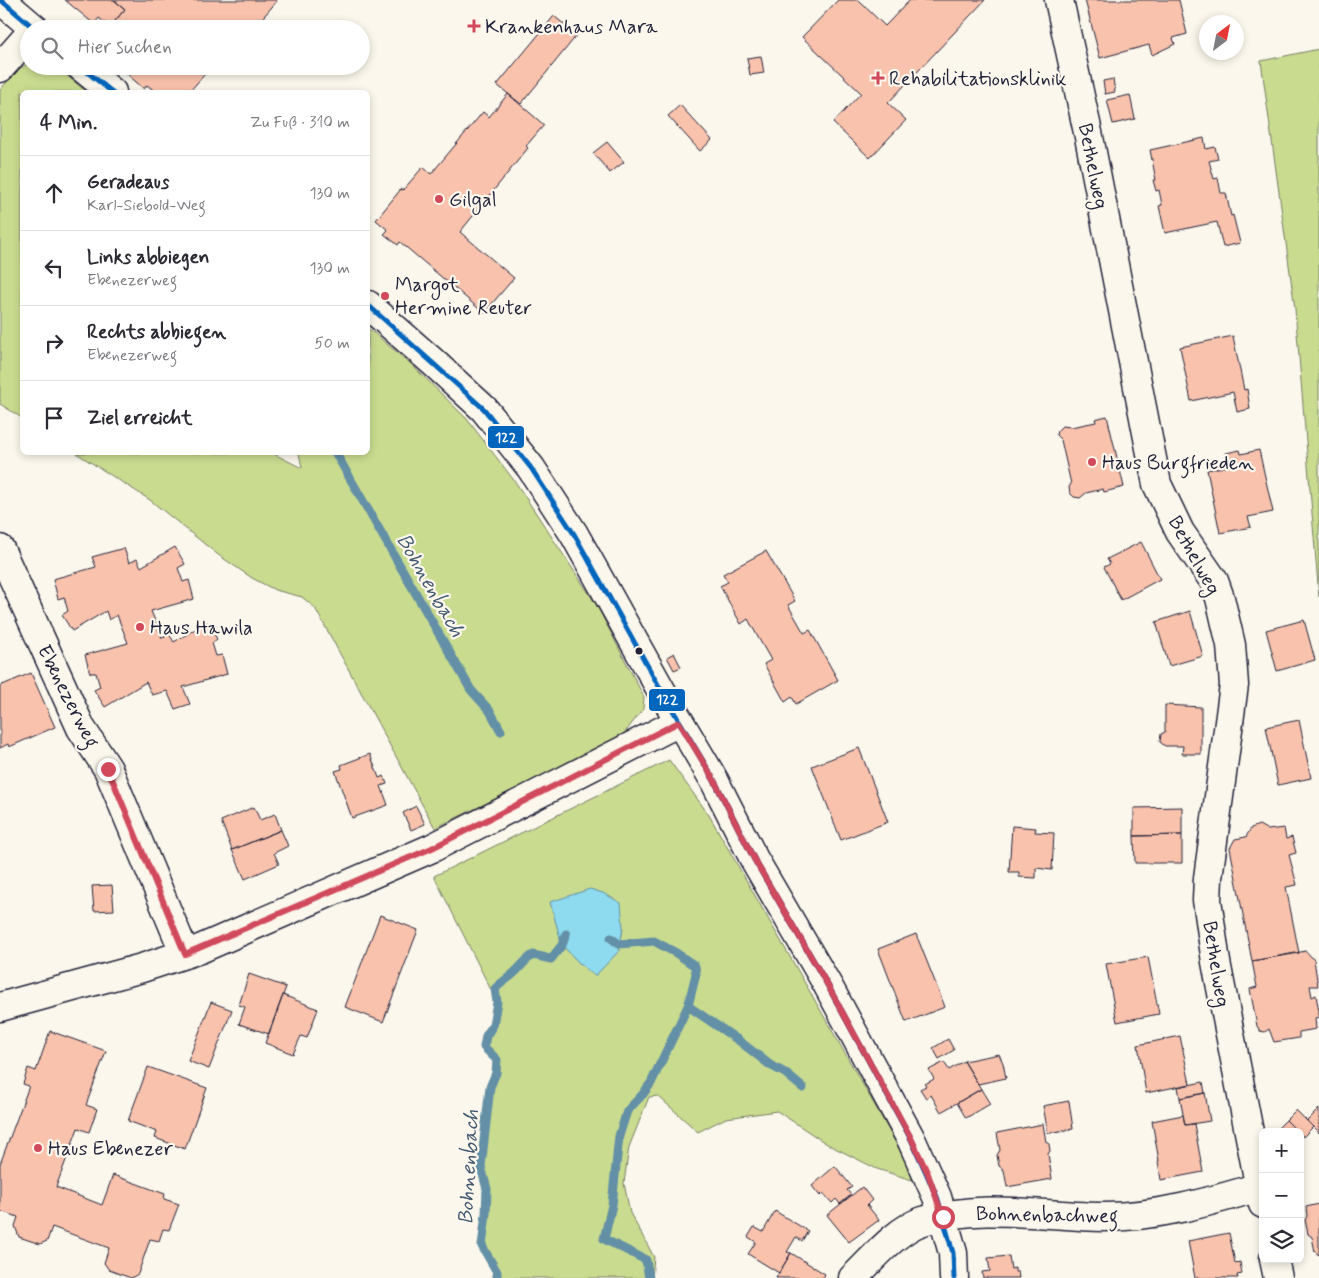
<!DOCTYPE html>
<html lang="de">
<meta charset="utf-8">
<style>
:root{--surface:#fff;--page:#f7f7f7;--text:#2b2b33;--muted:#7c7c81;--line:#e1e1e2}
body{margin:0;font-family:Mynerve,sans-serif;background:var(--page);color:var(--text)}
.controls{position:absolute;right:15px;bottom:15px;display:grid;overflow:hidden;border-radius:8px;box-shadow:0 2px 8px #0003}
.controls button{width:45px;height:45px;display:grid;place-items:center;padding:0;border:0;border-bottom:1px solid var(--line);background:var(--surface);color:var(--text);font:25px sans-serif}
.compass{position:absolute;left:1199px;top:15px;width:45px;height:45px;border-radius:50%;background:var(--surface);box-shadow:0 2px 8px #0003;rotate:32deg}
.stop{position:absolute;width:15px;height:15px;margin:-11px;border:4px solid #d1495b;border-radius:50%;background:#fff}
.stop.end{background:#d1495b;border-color:#fff;box-shadow:0 1px 5px #0008}
.list{margin:0;padding:0;list-style:none}
h2{display:flex;justify-content:space-between;align-items:center;height:65px;margin:0;padding:0 20px;font-size:21px}
h2 small{font-size:16px;font-weight:400;color:var(--muted)}
.list li{display:grid;grid-template-columns:32px 1fr auto;gap:15px;align-items:center;box-sizing:border-box;height:75px;padding:0 20px;border-top:1px solid var(--line)}
.list b{display:block;font-size:19px;white-space:nowrap}
.list p{margin:0;font-size:16px;white-space:nowrap;color:var(--muted)}
.list em{font-size:16px;font-style:normal;color:var(--muted)}
.icon{flex:none;width:28px;height:28px;fill:none;stroke:currentColor;stroke-width:2;stroke-linecap:round;stroke-linejoin:round}
.map{position:relative;flex:none;width:1319px;height:1278px;overflow:hidden}
.search{position:absolute;background:var(--surface);box-shadow:0 2px 8px #0003;left:20px;top:20px;width:350px;height:55px;display:flex;align-items:center;gap:12px;box-sizing:border-box;padding:0 18px;border-radius:28px;color:var(--muted);font-size:19px}
.panel{position:absolute;background:var(--surface);box-shadow:0 2px 8px #0003;left:20px;top:90px;width:350px;height:365px;border-radius:8px}
.map>svg:first-child{display:block}
.green{fill:#c9db8f;stroke:#767e65;fill-rule:evenodd}
.water{fill:#8edaee;stroke:#6390a6}
.lines{fill:none;stroke-linecap:round;stroke-linejoin:round}
.stream{stroke:#6390a6;stroke-width:9}
.building{fill:#f9c2ac;stroke:#22223b}
.minor-casing{stroke:#22223b;stroke-width:31}
.minor{stroke:#fbf7ec;stroke-width:28}
.bus-1-casing{stroke:#fbf7ec;stroke-width:9}
.bus-1{stroke:#0065bd;stroke-width:5}
.route{stroke:#d1495b;stroke-width:6}
.poi-dot{fill:#d1495b;stroke:#fbf7ec;stroke-width:2}
.bus-dot{fill:#22223b;stroke:#fbf7ec;stroke-width:2}
.labels{text-anchor:middle;stroke-width:4.5;stroke-linejoin:round;paint-order:stroke}
.poi-label{font-size:20px;fill:#22223b;stroke:#fbf7ec;text-anchor:start}
.street-label{font-size:20px;fill:#22223b;stroke:#fbf7ec}
.water-label{font-size:21px;font-style:italic;fill:#425971;stroke:#fbf7ec}
.line-badge{stroke:#fbf7ec;stroke-width:2}
.badge-label{font-size:14px;text-anchor:middle;font-weight:bold;fill:#fff}
</style>
<div class="map">
<svg width="1319" height="1278" viewBox="0 0 1319 1278">
<rect width="100%" height="100%" fill="#fbf7ec"/>
<filter id="ink" filterUnits="userSpaceOnUse"><feTurbulence type="fractalNoise" baseFrequency=".02" numOctaves="2"/><feDisplacementMap in="SourceGraphic" scale="10" xChannelSelector="R" yChannelSelector="G"/><feConvolveMatrix kernelMatrix="1 2 1 2 8 2 1 2 1" color-interpolation-filters="sRGB"/></filter>
<g filter="url(#ink)">
<!-- green -->
<path class="green" d="M1319,49V597L1295,309L1261,61Z
M29,63V66H55L87,92H22V418L0,404V90L17,70Z
M368,328L412,365L467,419L516,483L596,604L644,697L643,709L620,739L435,828L315,608L302,597L275,590L252,578L217,554L150,500L76,453H272L302,468L299,453L368,452Z
M669,760L709,815L886,1125L911,1171L912,1180L877,1169L827,1144L777,1111L726,1118L698,1132L658,1096L649,1097L629,1147L624,1183L630,1213L654,1257L652,1278H497V1272L482,1246L486,1214L487,1189L481,1167L490,1087L496,1073L497,1060L484,1047L486,1036L493,1025L497,1002L434,876ZM571,897L623,928L619,951L551,902Z"/>
<!-- water -->
<path class="water" d="M590,889L603,893L621,903L623,928L619,951L595,976L580,964L562,945L550,902Z"/>
<g class="lines">
<!-- stream -->
<path class="stream" d="M335,452L471,690L490,711L501,731
M611,938L619,944L654,941L676,953L695,966L696,974L688,1006L651,1083L643,1094L627,1111L619,1136L612,1205L604,1239L646,1260L649,1278
M688,1006L738,1040L770,1065L785,1073L803,1088
M497,1278V1272L482,1246L486,1214L487,1189L481,1167L490,1087L496,1073L497,1060L484,1047L486,1036L493,1025L497,1002L495,989C501,982 508,979 514,973C521,967 525,960 533,955L551,959L562,945L566,934"/>
</g>
<!-- building -->
<path class="building" d="M65,0H114L125,9L110,27L99,18L94,24Z
M114,0H276L277,1L253,29H111L110,27L125,9Z
M838,0H858L885,26L910,0H985L888,103L906,120L870,158L833,123L861,93L802,37Z
M1085,0H1179L1187,34L1173,38L1175,44L1152,55L1149,45L1100,58Z
M554,16L577,35L521,104L497,85Z
M761,56L764,73L750,75L747,58Z
M118,66H212L189,92H156L147,85L144,89Z
M1113,79L1115,92L1105,94L1103,81Z
M508,94L544,125L526,146L528,148L460,232L514,278L484,313L400,242L398,245L384,234L388,230L376,220L401,189L403,190L423,167L431,174L483,112L489,117Z
M1130,95L1135,119L1113,124L1107,100Z
M680,105L712,140L700,151L668,116Z
M1204,138L1206,149L1215,147L1218,159L1209,161L1214,179L1218,178L1221,193H1226L1231,216L1233,215L1240,243L1223,247L1217,222L1165,233L1159,206L1162,205L1159,190L1156,191L1153,180H1156L1150,150Z
M607,142L624,162L610,173L593,153Z
M1233,336L1244,390L1247,389L1250,409L1237,412L1233,392L1191,401L1180,347Z
M1107,416L1124,487L1104,492L1103,489L1086,493L1080,498L1074,497L1070,493L1069,487L1071,484L1061,440L1056,435L1057,431L1062,426L1071,427L1096,422L1095,419Z
M1240,450L1241,454L1259,450L1273,512L1248,517L1251,527L1220,533L1207,470L1229,466L1226,453Z
M1141,542L1160,579L1121,600L1104,567L1110,564L1107,559Z
M175,547L185,564L178,568L183,582L189,580L194,599L151,611L162,638L169,634L174,642L207,622L217,639L212,643L216,656L222,655L227,674L183,687L190,704L175,709L167,691L152,695L146,682L105,707L94,690L100,687L96,673H90L85,655L128,643L117,615L109,620L106,611L72,631L62,615L68,611L64,597L58,599L53,579L96,567L92,557L124,548L129,563L137,559L141,567Z
M766,551L795,601L788,605L804,633L810,630L838,680L796,704L792,697L785,702L764,664L771,660L759,639L748,619L741,624L720,586L728,582L723,574Z
M1190,611L1203,656L1169,666L1156,622Z
M1304,620L1315,660L1277,671L1266,630Z
M674,653L681,667L674,670L667,657Z
M31,673L55,727L9,747L8,744L0,748V686Z
M1165,705L1201,707V754H1182L1183,746H1165L1160,742L1161,734L1165,732Z
M1299,720L1311,778L1278,785L1266,727Z
M859,748L888,822L841,840L812,766Z
M370,754L379,778L384,776L387,784L381,786L388,805L352,818L335,771L342,769L341,765Z
M416,806L425,824L411,830L403,813Z
M254,807L260,820L275,814L281,830L232,850L221,821Z
M1182,807V835L1134,836V808Z
M1259,825L1268,830L1284,828L1286,839L1292,837L1296,853L1289,855L1297,885L1286,887L1299,953L1252,961L1230,848L1235,839L1246,837L1251,828Z
M1012,826L1036,828L1035,832L1054,833L1052,870L1036,868V878L1019,877V872H1009Z
M281,830L288,846L274,853L279,864L245,879L232,850Z
M1182,835V863H1135L1134,836Z
M112,885L114,910L94,911L92,886Z
M380,915L418,930L383,1022L345,1007Z
M916,934L945,1007L906,1022L878,949Z
M1306,951L1314,960L1318,986H1310L1312,997L1316,995L1319,1012V1017L1315,1018L1316,1029L1299,1032V1038L1274,1042L1269,1029L1265,1032L1260,1031L1257,1026L1250,989L1257,987L1252,961Z
M1148,957L1159,1014L1117,1022L1106,964Z
M249,974L286,987L269,1034L239,1024L245,1007L239,1005Z
M283,995L318,1009L307,1038L301,1036L293,1054L265,1043Z
M211,1002L232,1010L209,1069L188,1061Z
M50,1031L106,1051L86,1105L97,1109L89,1132L78,1128L56,1187L102,1205L113,1175L165,1194L164,1199L179,1204L169,1230L163,1229L159,1241L150,1239L138,1274L131,1278L109,1270L104,1263L109,1248L52,1227L47,1241L40,1244L19,1237L15,1226L18,1217L0,1211V1164L29,1086L23,1084L28,1068L36,1071Z
M1180,1036L1190,1084L1146,1093L1138,1045Z
M948,1039L954,1050L939,1059L933,1048Z
M999,1054L1003,1063L1006,1078L978,1084L964,1061Z
M964,1061L981,1089L941,1112L931,1095L926,1098L920,1089L926,1086L925,1084L934,1079L929,1070L944,1062L949,1070Z
M148,1067L207,1088L185,1149L155,1138L157,1132L128,1121Z
M1203,1082L1205,1093L1180,1098L1178,1087Z
M981,1089L990,1104L966,1118L957,1103Z
M1205,1093L1210,1121L1185,1125L1180,1098Z
M1069,1101L1073,1129L1048,1133L1043,1106Z
M1319,1109V1133L1307,1121Z
M1296,1110L1313,1127L1303,1137L1300,1132H1298L1286,1120Z
M1183,1115L1185,1125L1194,1124L1203,1172L1161,1180L1158,1161H1159L1152,1121Z
M1286,1120L1298,1132H1282L1278,1128Z
M1043,1124L1046,1142L1049,1144L1050,1151L1048,1154L1052,1179L1007,1187L1004,1170L999,1166L997,1155L1000,1150L997,1133Z
M835,1166L852,1187L847,1190L851,1195L840,1204L836,1199L832,1203L823,1193L820,1196L812,1186Z
M862,1187L872,1200L867,1205L879,1220L849,1242L827,1215Z
M1319,1204V1255L1315,1252L1312,1237L1308,1234L1305,1220L1307,1216L1306,1207Z
M775,1211L808,1231L802,1241L796,1237L787,1252L791,1253L779,1273L748,1254L756,1242L748,1237L754,1227L763,1232Z
M1229,1233L1235,1263L1240,1262L1242,1274L1237,1275L1238,1278H1195L1188,1241Z
M791,1253L825,1274L823,1278H776Z
M1009,1256L1011,1269L1015,1268V1272H1018L1019,1278H983L982,1272L990,1271L988,1258Z"/>
<g class="lines">
<defs>
<path id="minor" d="M1,0L35,29
M1059,0L1089,137L1157,484L1180,532L1214,581L1220,598L1231,645L1234,685L1208,878L1207,900L1216,962L1263,1204
M80,66L112,92
M0,68L29,35
M368,305L434,363L484,409L531,468L574,534L661,690L714,780L754,859L827,984L911,1139L937,1197L953,1253L954,1278
M0,549L81,728L108,769L185,954
M0,1007L142,968L200,949L432,848L679,722
M1274,1259L1278,1278
M853,1278C872,1260 897,1229 923,1221C979,1203 1045,1216 1104,1217C1157,1217 1209,1202 1259,1187"/>
</defs>
<!-- minor casing -->
<use href="#minor" class="minor-casing"/>
<!-- minor -->
<use href="#minor" class="minor"/>
<defs>
<path id="bus-1" d="M1,0L35,29
M80,66L112,92
M368,305L484,409L531,468L574,534L661,690L714,780L754,859L827,984L911,1139L937,1197L953,1253L954,1278"/>
</defs>
<!-- bus-1 casing -->
<use href="#bus-1" class="bus-1-casing"/>
<!-- bus-1 -->
<use href="#bus-1" class="bus-1"/>
</g>
</g>
<g class="lines" filter="url(#ink)">
<!-- route -->
<path class="route" d="M108,769L185,954L432,848L679,722L714,780L754,859L827,984L911,1138L928,1174L943,1217"/>
</g>
<!-- markers -->
<g class="poi-dot">
<path d="M471.5 18.5h5v5h5v5h-5v5h-5v-5h-5v-5h5z"/>
<path d="M875.5 70.5h5v5h5v5h-5v5h-5v-5h-5v-5h5z"/>
<circle cx="439" cy="199" r="5"/>
<circle cx="385" cy="296" r="5"/>
<circle cx="1092" cy="462" r="5"/>
<circle cx="140" cy="627" r="5"/>
<circle cx="38" cy="1148" r="5"/>
</g>
<circle class="bus-dot" cx="639" cy="651" r="4.5"/>
<g class="labels">
<!-- poi labels -->
<g class="poi-label">
<text x="485" y="33">Krankenhaus Mara</text>
<text x="889" y="85">Rehabilitationsklinik</text>
<text x="449" y="206">Gilgal</text>
<text x="395" y="291">Margot<tspan x="395" dy="23">Hermine Reuter</tspan></text>
<text x="1102" y="469">Haus Burgfrieden</text>
<text x="150" y="634">Haus Hawila</text>
<text x="48" y="1155">Haus Ebenezer</text>
</g>
<!-- street labels -->
<g class="street-label">
<text transform="translate(1094 166) rotate(79)" y="7">Bethelweg</text>
<text transform="translate(1195 555) rotate(61)" y="7">Bethelweg</text>
<text transform="translate(69 696) rotate(63)" y="7">Ebenezerweg</text>
<text transform="translate(1217 964) rotate(81)" y="7">Bethelweg</text>
<text transform="translate(1047 1214) rotate(1)" y="7">Bohnenbachweg</text>
</g>
<!-- water labels -->
<g class="water-label">
<text transform="translate(431 585) rotate(60)" y="7">Bohnenbach</text>
<text transform="translate(468 1167) rotate(-87)" y="7">Bohnenbach</text>
</g>
</g>
<g class="line-badge">
<rect x="487" y="425" width="38" height="24" rx="5" fill="#0065bd"/>
<rect x="648" y="688" width="38" height="24" rx="5" fill="#0065bd"/>
</g>
<g class="badge-label">
<text x="506" y="442">122</text>
<text x="667" y="704">122</text>
</g>
</svg>
<div class="controls">
<button>+</button>
<button>−</button>
<button><svg class="icon" aria-label="layers" viewBox="0 0 24 24"><path d="M12 4l9 5-9 5-9-5zM3 14l9 5 9-5"/></svg></button>
</div>
<svg class="compass" viewBox="-18 -18 36 36"><path d="M0-13l5 13h-10z" fill="#e53935"/><path d="M0 13l5-13h-10z" fill="#7c7c81"/></svg>
<div class="stop" style="left:943px;top:1217px"></div>
<div class="stop end" style="left:108px;top:769px"></div>
<div class="search"><svg class="icon" aria-label="search" viewBox="0 0 24 24"><circle cx="10" cy="10" r="6"/><path d="M15 15l6 6"/></svg>Hier suchen</div>
<section class="panel">
<h2>4 Min.<small>Zu Fuß · 310 m</small></h2>
<ul class="list">
<li><svg class="icon" aria-label="ahead" viewBox="0 0 24 24"><path d="M12 20V5M6 11l6-6 6 6"/></svg><div><b>Geradeaus</b><p>Karl-Siebold-Weg</p></div><em>130 m</em></li>
<li><svg class="icon" aria-label="left" viewBox="0 0 24 24"><path d="M17 20v-9H6M10 6l-5 5 5 5"/></svg><div><b>Links abbiegen</b><p>Ebenezerweg</p></div><em>130 m</em></li>
<li><svg class="icon" aria-label="right" viewBox="0 0 24 24"><path d="M7 20v-9h11M14 6l5 5-5 5"/></svg><div><b>Rechts abbiegen</b><p>Ebenezerweg</p></div><em>50 m</em></li>
<li><svg class="icon" aria-label="arrive" viewBox="0 0 24 24"><path d="M6 21V4h12l-3 4 3 4H6"/></svg><div><b>Ziel erreicht</b></div></li>
</ul>
</section>
</div>
